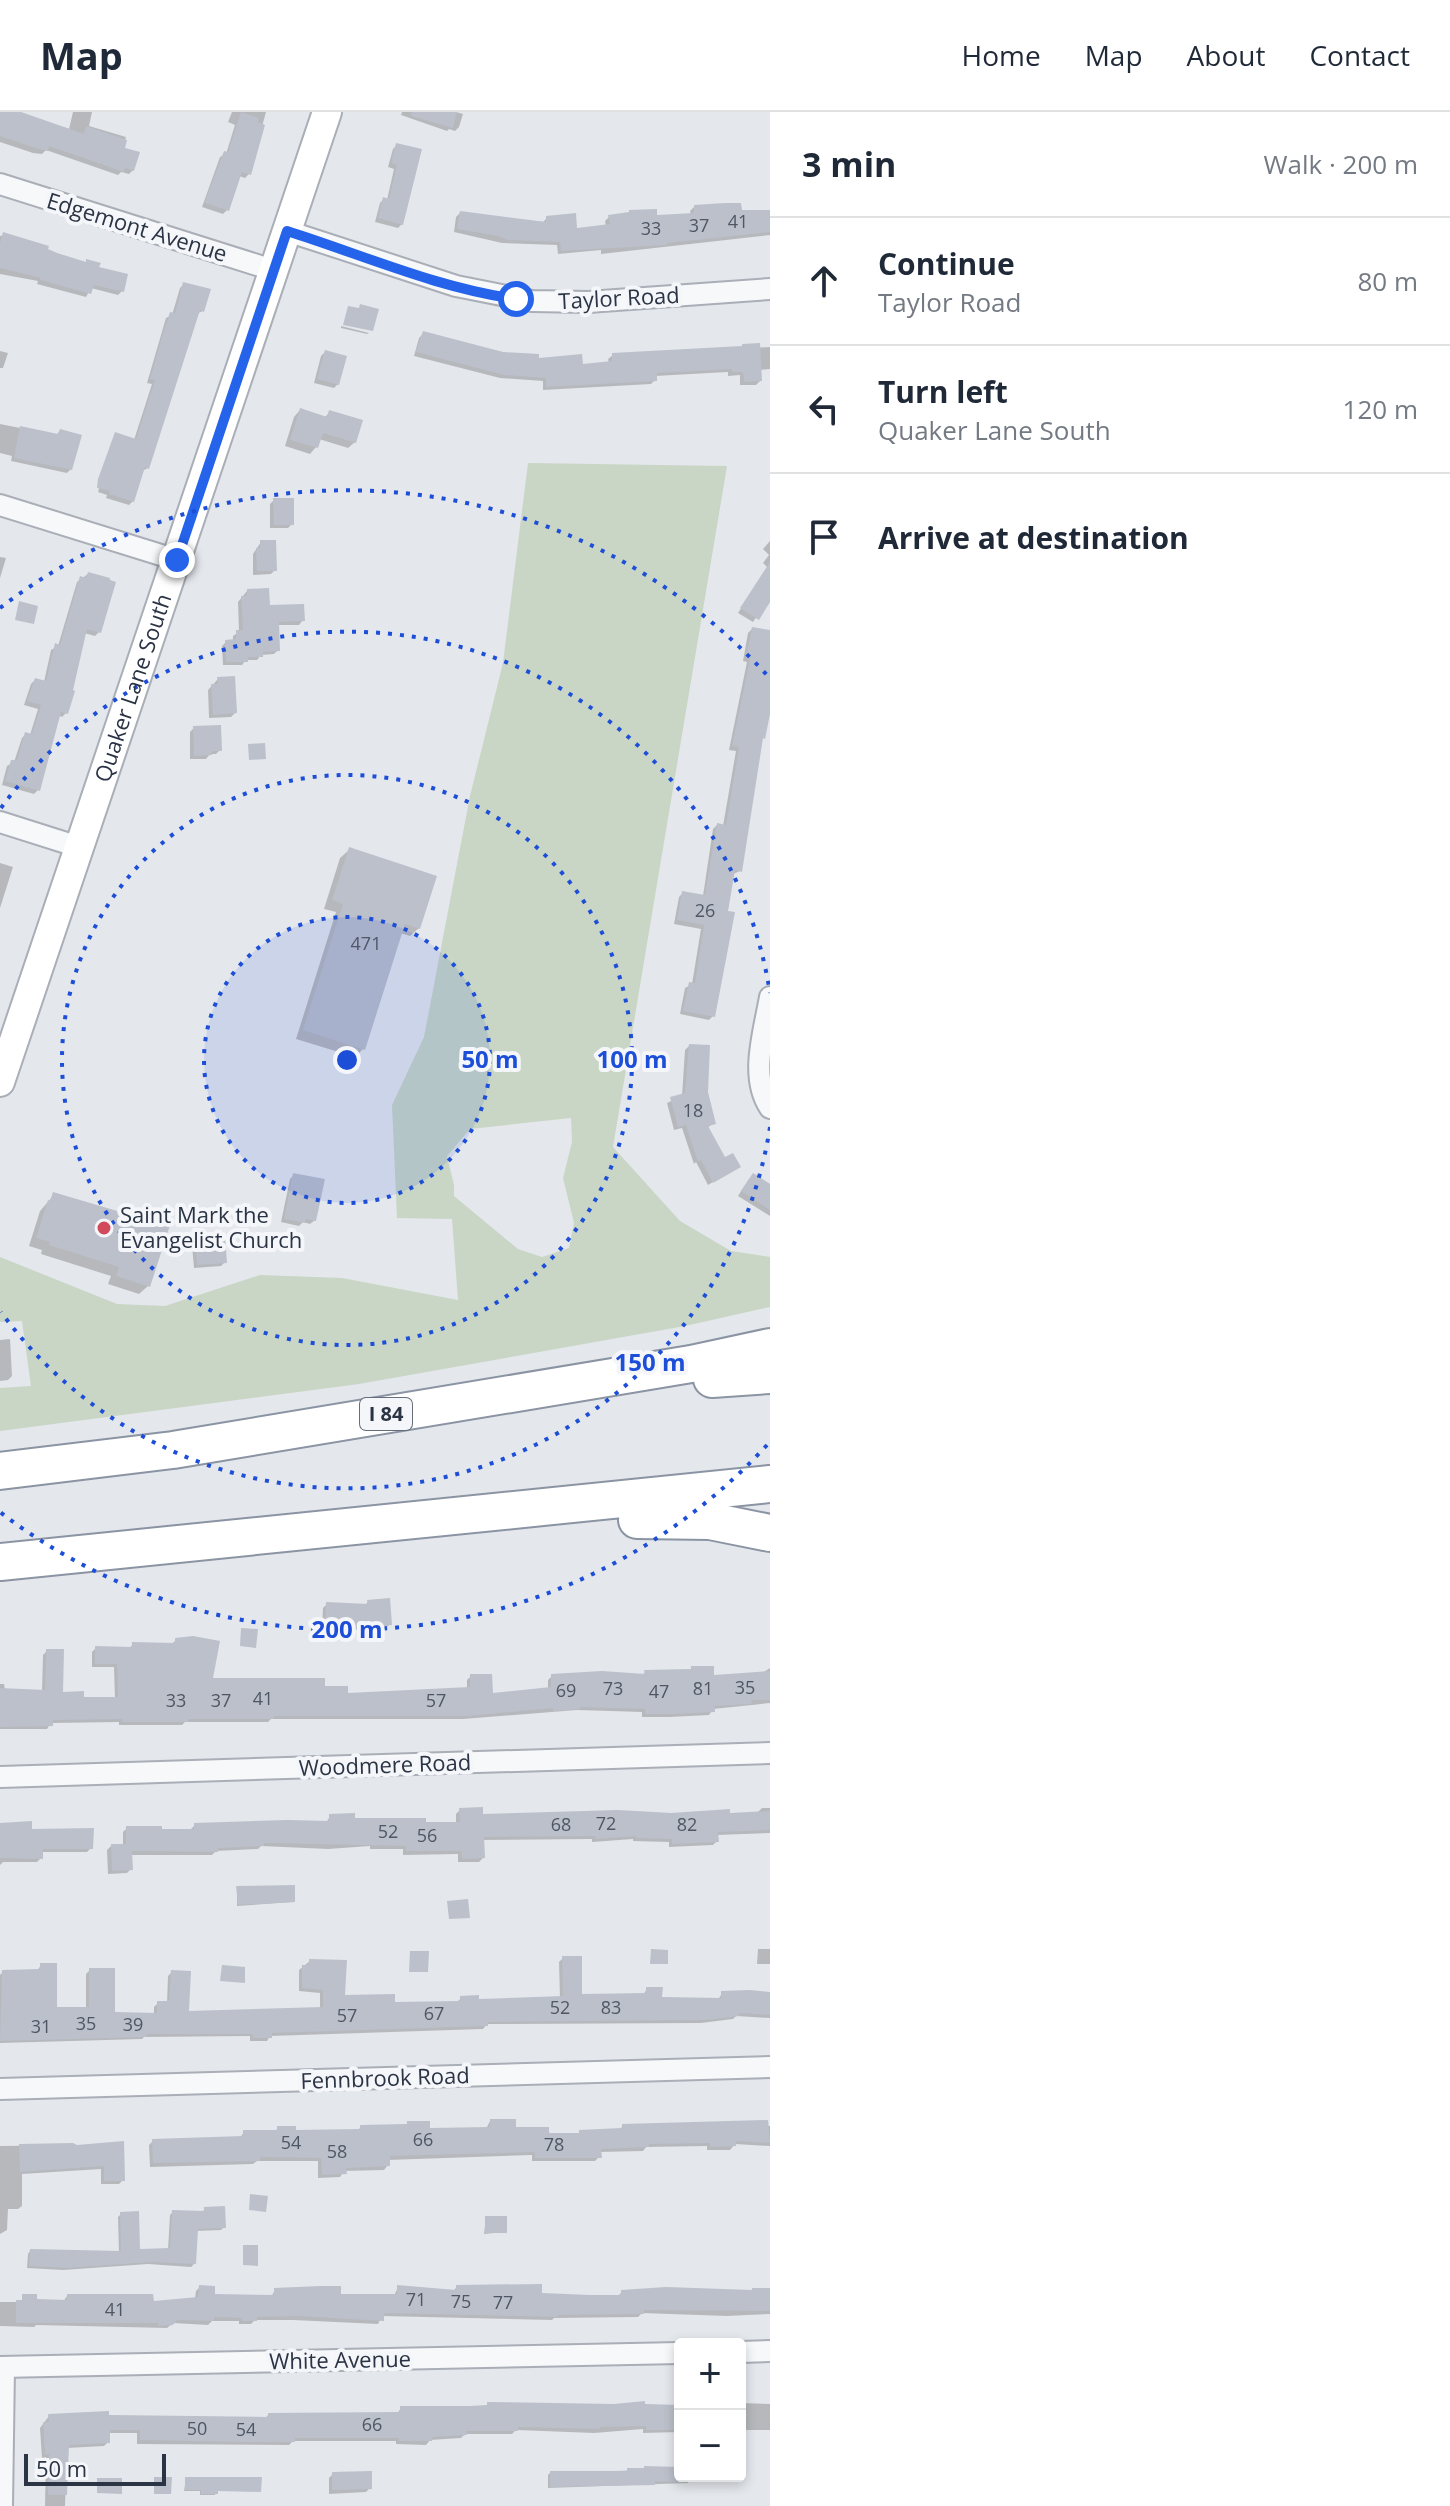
<!DOCTYPE html>
<meta charset="utf-8">
<style>
:root{--surface:#fff;--page:#f2f2f3;--text:#1f2937;--muted:#747a83;--line:#e0e1e3}
body{margin:0;font-family:"Open Sans",sans-serif;background:var(--page);color:var(--text)}
.controls{position:absolute;right:24px;bottom:24px;display:grid;overflow:hidden;border-radius:8px;box-shadow:0 4px 12px #0003}
.controls button{width:72px;height:72px;display:grid;place-items:center;padding:0;border:0;border-bottom:2px solid var(--line);background:var(--surface);color:var(--text);font:40px sans-serif}
.scale{position:absolute;left:24px;bottom:20px;width:142px;box-sizing:border-box;padding-left:8px;border:4px solid #2b3445;border-top:0;font-size:22px;line-height:28px;white-space:nowrap;color:#2b3445;-webkit-text-stroke:6px #f4f6f9;paint-order:stroke}
.stop{position:absolute;width:24px;height:24px;margin:-18px;border:6px solid #2563eb;border-radius:50%;background:#fff}
.stop.end{background:#2563eb;border-color:#fff;box-shadow:0 2px 8px #0008}
.list{margin:0;padding:0;list-style:none}
h2{display:flex;justify-content:space-between;align-items:center;height:104px;margin:0;padding:0 32px;font-size:34px}
h2 small{font-size:26px;font-weight:400;color:var(--muted)}
.list li{display:grid;grid-template-columns:52px 1fr auto;gap:24px;align-items:center;box-sizing:border-box;height:128px;padding:0 32px;border-top:2px solid var(--line)}
.list b{display:block;font-size:30px;white-space:nowrap}
.list p{margin:0;font-size:26px;white-space:nowrap;color:var(--muted)}
.list em{font-size:26px;font-style:normal;color:var(--muted)}
.icon{flex:none;width:44px;height:44px;fill:none;stroke:currentColor;stroke-width:2;stroke-linecap:round;stroke-linejoin:round}
.map{position:relative;flex:none;width:770px;height:2394px;overflow:hidden}
header{display:flex;align-items:center;gap:48px;box-sizing:border-box;height:112px;padding:0 40px;background:var(--surface);border-bottom:2px solid var(--line)}
header strong{font-size:38px}
nav{display:flex;gap:44px;margin-inline-start:auto;font-size:28px}
main{display:flex}
aside{flex:1;background:var(--surface)}
.map>svg:first-child{display:block}
.green{fill:#c9d6c5;fill-rule:evenodd}
.shadow{fill:#0003}
.building{fill:#bbc0ca}
.lines{fill:none;stroke-linecap:round;stroke-linejoin:round}
.street-casing{stroke:#a9aeb7;stroke-width:24}
.secondary-casing{stroke:#a9aeb7;stroke-width:32}
.highway-casing{stroke:#8b94a3;stroke-width:40}
.street{stroke:#f7f8fa;stroke-width:20}
.secondary{stroke:#fff;stroke-width:28}
.highway{stroke:#fff;stroke-width:36}
.route{stroke:#2563eb;stroke-width:10}
.ring{fill:none;stroke:#1d4ed8;stroke-width:4;stroke-dasharray:4 8}
.poi-dot{fill:#d1495b;stroke:#f4f6f9;stroke-width:3}
.labels{text-anchor:middle;stroke-width:8;stroke-linejoin:round;paint-order:stroke}
.number-label{font-size:18px;fill:#4f5766}
.shield{fill:#f4f6f9;stroke:#676e7b;stroke-width:2}
.shield-label{font-size:20px;font-weight:bold;fill:#2b3445}
.street-label{font-size:22px;fill:#2b3445;stroke:#f4f6f9}
.poi-label{font-size:22px;fill:#2b3445;stroke:#f4f6f9;text-anchor:start}
.centre{fill:#1d4ed8;stroke:#f4f6f9;stroke-width:4}
.ring-label{font-size:24px;text-anchor:middle;font-weight:bold;fill:#1d4ed8;stroke:#f4f6f9;stroke-width:8;stroke-linejoin:round;paint-order:stroke}
</style>
<header>
<strong>Map</strong>
<nav><a>Home</a><a>Map</a><a>About</a><a>Contact</a></nav>
</header>
<main>
<div class="map">
<svg width="770" height="2394" viewBox="0 0 770 2394">
<rect width="100%" height="100%" fill="#e4e7ec"/>
<!-- green -->
<path class="green" d="M528,351L727,354L613,1035L680,1109L731,1139L770,1145V1195L685,1214L359,1272L0,1319V1276L31,1274L22,1209L0,1210V1145L117,1192L165,1194L260,1163L342,1166L458,1188L452,1107L397,1106L392,993L424,925L470,684L503,551ZM571,1006L572,1030L563,1066L574,1111L569,1136L542,1145L518,1137L454,1084V1073L447,1044L470,1017Z"/>
<!-- shadow -->
<path class="shadow" d="M0,0H18L69,17L73,0H92L89,14L126,25L122,37L133,58L129,62L121,60L118,63L46,38L42,42L33,41L0,30Z
M232,0H266L249,62L245,66L239,64L227,98L223,102L202,95L220,45L226,42L235,13L228,10Z
M402,0H456L463,2L459,15L455,19L449,17L447,19L401,3Z
M397,33L402,112L398,116L375,110L380,91L384,87L387,88L394,57L388,55L393,37Z
M694,95L740,101L770,100V123L601,142V138L558,142L557,133L502,131L454,120L456,105L460,101L543,110L547,106L576,118L606,114L605,109L609,105L691,103L690,99Z
M4,123L84,151L87,149L122,179L118,183L91,176L86,185L37,172L38,169L0,162V124Z
M184,172L203,199L196,202L148,356L142,359L133,389L129,393L106,386L107,383L98,380L116,324L134,328L152,272L147,271L166,206L172,203L180,176Z
M341,214L369,221L367,222L341,216Z
M423,222L537,248L581,254L609,251L608,247L613,243L770,235V257L759,258L760,269L756,273H740V263L728,264V260L655,264V268L651,272L543,278V269L500,266L414,244L419,226Z
M0,239L8,241L3,256H0Z
M325,240L338,272L334,276L314,271L321,244Z
M300,298L324,306L330,300L355,330L348,336L319,327L316,335L310,342L285,334L294,305Z
M0,312L56,323L60,319L71,357L67,361L11,349L12,344L0,341Z
M274,388L292,412L288,416H270V392Z
M770,429V486L753,510L738,501L767,455L763,451L769,443L763,437Z
M261,430L275,458L271,462L253,463V442Z
M0,445L6,446L0,466Z
M88,462L99,520L95,524L84,521L66,601L62,605L58,603L38,678L34,682L2,673L7,654L14,650L22,626L26,622L30,623L38,597L24,593L31,572L35,568L44,570L51,538L58,534L77,470Z
M247,479L268,495L303,508L299,513H277L278,538L274,542L261,543L257,548H246L242,553H223L222,534L226,530L233,529V524L239,520L238,490Z
M752,517L770,520V580L740,759L733,762L713,904L709,908L680,902L685,876L692,872L701,817L674,812L679,785L683,781L703,784L713,717L717,713L723,714L736,639L729,638L747,550L743,549L748,521Z
M218,567L235,601L231,605L209,606L208,578Z
M194,616L220,638L216,642H210L206,647H190V620Z
M349,738L419,816L410,824L400,821L363,937L355,945L296,927L336,800L324,797L340,746Z
M0,751L13,755L0,796Z
M689,934L714,1011L707,1016L724,1048L738,1055L708,1073L696,1050L694,1052L682,1016L674,1018L667,991L682,984L685,938Z
M294,1063L315,1108L310,1112L303,1110L299,1114L281,1110L290,1067Z
M749,1067L768,1073L770,1072V1104L738,1084Z
M54,1083L129,1105L137,1098L148,1174L139,1182L108,1172L111,1164L41,1142L42,1138L29,1134L40,1099Z
M196,1129L225,1150L221,1154L194,1156L192,1133Z
M10,1227L12,1264L8,1268L0,1269V1228Z
M368,1490L390,1512L386,1516L357,1518L322,1516L323,1496L327,1492L364,1494Z
M176,1528L211,1568L323,1575L346,1583L467,1577V1568L471,1564L491,1584L548,1577V1568L552,1564H642L645,1560L712,1565L764,1560L770,1556V1591L713,1597L709,1603L670,1605H642V1600L577,1598L463,1607H271L268,1610H185L182,1613H119V1610L51,1611L47,1617H0V1572H4L5,1578L42,1580L43,1543L47,1539L61,1582L82,1587H115L114,1555H92V1540L96,1536L129,1537L133,1532L171,1533Z
M762,1696H770V1721L717,1723V1729L713,1733L669,1735V1730L633,1729V1727L592,1730V1727L482,1728L483,1746L479,1750H458V1742L403,1743V1737H370V1734L328,1737L261,1734L258,1737L216,1739L212,1743H131V1757L127,1761L108,1762L107,1738L111,1734H123V1720L127,1716L160,1719L191,1717L195,1713L326,1711L330,1704L353,1708L456,1712V1702L460,1698L481,1704L728,1703L758,1700Z
M0,1712L30,1719L91,1736L87,1740H41V1746L37,1750H3L0,1753Z
M237,1776L293,1790L237,1794Z
M758,1837H770V1852H757Z
M563,1846L580,1884L643,1883L647,1877L660,1887L718,1888L722,1881H770V1906L736,1904L733,1907L701,1911L487,1912L483,1917L270,1924L267,1929H250V1924L144,1925L142,1927L0,1931V1863L3,1860L37,1859L41,1853L55,1897H86V1862L90,1858L113,1902L154,1903V1895L158,1891H167L168,1864L172,1860L187,1901L320,1897V1881L299,1879V1858L310,1849L343,1885L393,1892L456,1891L461,1886L477,1889L560,1886L559,1850Z
M490,2009L547,2023H577L619,2018L623,2014H770V2034L735,2032L730,2038H707V2034L646,2035L643,2039L599,2040V2045L595,2049H532V2043L388,2048V2053L384,2058L344,2059L340,2065L318,2066V2049H257L253,2052L150,2055L149,2033L153,2029L240,2026L244,2020H274L278,2016L294,2020L357,2019L361,2015L486,2017Z
M122,2031L123,2068L119,2072H101V2057L22,2062V2094L18,2097H8L7,2118L0,2122V2034L73,2033L77,2035Z
M205,2097L224,2115L221,2118L195,2119L194,2152L191,2155L148,2152L63,2158L27,2156L28,2142L30,2139L119,2141L118,2105L121,2102L138,2139L168,2138L170,2103L173,2100L201,2101Z
M486,2106L505,2120L484,2122Z
M200,2175L213,2184L271,2185L275,2178L339,2184H394L398,2175L453,2179L457,2175L540,2183L617,2185L622,2180H750L770,2178V2202L727,2204L642,2201L638,2205L554,2206L552,2208L382,2204L378,2212L293,2208H255L251,2212H239V2209H212L208,2213L173,2211L167,2216L36,2213L34,2215L0,2214V2190H63L67,2184L152,2191L195,2187L196,2179Z
M740,2291L770,2292V2318H740Z
M488,2292L680,2295V2320L643,2321V2317L594,2321L516,2318L512,2322H465L461,2326L430,2328L426,2333L396,2332V2329H293L289,2333L137,2332V2321H108V2330L104,2334L67,2336L65,2394H45L46,2345L42,2346L40,2316L49,2304L265,2307L268,2303L397,2302L401,2296L485,2295Z
M680,2357V2364H691L688,2371L548,2376V2363L550,2361Z
M333,2362L370,2376L366,2380L329,2382V2366Z
M186,2367L260,2379H216L215,2383H200V2379H184Z"/>
<!-- building -->
<path class="building" d="M0,0H21L84,22L86,14L127,28L125,36L140,40L134,59L125,56L124,60L49,34L48,39L38,37L0,24Z
M241,0L259,6L258,10L265,13L251,63L242,60L229,99L205,91V89L224,39L228,40Z
M412,0H457L453,16L411,4Z
M396,31L422,37L403,113L378,106L383,85L389,87L397,53L391,51Z
M725,91H741L742,98H770V120L667,131V133L561,139L560,130L507,128L498,124L457,117L460,99L546,110V104L576,101L577,116L610,112L608,103L629,100V98L657,97V103L694,101V93Z
M3,120L49,134L48,137L57,141L86,150V147L101,151L99,155L128,162L124,180L94,173L91,182L40,168L41,166L0,156V131Z
M183,170L211,177L204,200L200,198L149,357L145,355L134,390L109,382L110,379L97,376L98,367L115,320L136,327L155,268L150,267L161,228L170,200L175,201Z
M360,192L379,197L373,219L343,213L348,194L359,196Z
M423,219L503,240L539,242V246L582,242L583,252L612,249V241L742,234V232L760,231L762,269L744,270L743,260H732V257L657,261V269L546,275V266L504,263L416,240Z
M325,238L347,244L339,273L317,267Z
M300,296L327,305L329,298L363,308L356,331L323,321L318,336L290,328Z
M20,314L58,322L60,317L82,323L72,358L14,346Z
M273,386H294V413H274Z
M260,428H276L277,459H257L256,436H260Z
M770,450V490L759,508L740,496Z
M88,460L110,466V468L116,470L101,521L87,517L73,578L75,579L68,602L61,600L40,679L5,669L11,648H17L25,620L32,622L41,593L27,589L35,566L46,569L55,531L60,533L80,464L86,466Z
M269,476L270,493L304,492L305,509L279,510L280,539L263,540V545H248V550H226L225,528L236,527V518H243L241,484H247V477Z
M19,489L38,494L34,512L15,508Z
M752,515L770,518V602L765,627L763,626L742,760L735,758L728,799L735,800L715,905L683,899L689,870L695,871L704,813L677,808L682,779L705,783L717,711L726,713L739,635L732,634L750,547L746,546Z
M235,564L237,601L213,603L211,572H218L217,565Z
M221,613L222,639H212V643L194,644L193,614Z
M265,631L266,647L249,648L248,632Z
M349,735L437,764L420,817L405,812L365,938L303,918L343,792L332,788Z
M689,932L710,933L708,980L716,1012L708,1014L725,1045L733,1041L741,1055L713,1071L701,1048L698,1050L686,1013L678,1015L670,985L685,981Z
M293,1061L325,1067L316,1109L306,1107L305,1111L284,1107Z
M753,1061L770,1072V1098L741,1079Z
M53,1080L134,1104L137,1095L172,1107L150,1175L116,1164L119,1155L49,1133L50,1130L36,1126L48,1088L50,1089Z
M225,1125L227,1151L197,1153L195,1127Z
M390,1486L392,1513L362,1515L325,1513L326,1490L368,1492L367,1488Z
M241,1516L258,1517L256,1536L240,1534Z
M193,1524L220,1529L213,1566H325V1574H348V1581L470,1575V1562H492L493,1581L551,1575V1562L602,1559L645,1562L644,1558L691,1557V1554H714V1563L770,1559V1588H751L752,1592L715,1594V1600L675,1602H645V1597L580,1595V1597L553,1599V1596L468,1604H274V1607H188V1610H122V1607L53,1608V1614L0,1615V1576L45,1578L46,1537H64L63,1580L84,1579V1585H118L117,1552H95V1534L132,1535V1530L175,1531V1526Z
M483,1695V1702L618,1698L671,1701L730,1697V1701L770,1699V1718L718,1720L719,1730L672,1732V1727L636,1726V1724L596,1727L595,1724L484,1725L485,1746L462,1747L461,1739H406V1734L264,1731V1734L218,1736V1740L132,1739L133,1758L112,1759L111,1732H126V1714H162V1717H194V1711L288,1708L329,1709V1702L355,1701V1706H426V1710H460L459,1696Z
M32,1709V1717L94,1716L93,1737H43V1747L0,1746V1711Z
M295,1773V1790L238,1793L236,1774Z
M468,1787L470,1806L449,1807L447,1789Z
M651,1837L668,1838V1852H650Z
M410,1839H429L428,1860H409Z
M562,1844H582V1882L646,1881V1875H663L662,1885L721,1886V1879L750,1878L770,1880V1903L739,1901V1904L706,1908L488,1910V1914L272,1921V1926H253L252,1922H147V1925L0,1929L2,1858L40,1857V1851H57V1895H89V1856H115V1900L157,1901V1889H169L171,1858L191,1859L189,1899L323,1895V1878L302,1876V1853H309V1847L347,1848L345,1883L395,1882V1890L460,1889V1884L479,1883V1887L563,1884Z
M222,1853L245,1855V1871L220,1869Z
M490,2007H516V2015H549V2021H579V2018L622,2016V2012L768,2008L770,2031L736,2029V2034L710,2035V2031L649,2032V2035L601,2037L602,2046H535V2040L390,2044V2054L346,2056L347,2062L322,2063L321,2046L261,2045L259,2049L153,2051L152,2027L243,2024V2018H277V2014H296V2018L360,2017V2013L407,2012V2009H430V2016L490,2015Z
M124,2029L125,2069H104V2054L20,2060L19,2032L73,2031L77,2033Z
M250,2082L268,2084L266,2100L249,2098Z
M225,2094L226,2116L198,2117L196,2152L152,2150L67,2156L29,2154L30,2137L121,2139L120,2100L139,2099L140,2137L170,2136L172,2098L204,2099V2095Z
M485,2104H507V2121H485Z
M243,2133H258V2154L243,2153Z
M542,2172V2181L590,2183H621V2178L666,2175L752,2178V2176H770V2199L644,2198V2202L558,2203V2205L384,2201V2209L298,2204L257,2205V2209H242V2206L214,2205V2209L177,2208L173,2213L158,2214V2211H16V2188H22V2182H37V2187L67,2188V2182H153L154,2189L198,2185L199,2173L215,2174V2182L274,2183V2176L320,2174H341V2182H397V2173L456,2178V2173Z
M645,2289V2292L680,2293V2318H646V2314L600,2315V2317L518,2315V2319H466L467,2323L432,2325V2329H399V2326H295V2330H244L140,2328V2318H110V2331L69,2333L67,2383H48L49,2342L45,2343L43,2310H49L48,2302L109,2299V2303L268,2305V2301L400,2300V2294H470L487,2293V2290L614,2292Z
M644,2354L680,2355V2370L655,2369V2373L550,2375V2359H627V2356H644Z
M372,2359V2377L332,2378V2360Z
M154,2365H172L171,2382H154Z
M185,2365H262L261,2380L218,2379V2382H201V2378H185Z
M97,2366H122V2382L97,2381Z"/>
<g class="lines">
<defs>
<path id="street" d="M0,72L273,158
M287,119L456,174L532,189L588,190L770,177
M0,393L177,448
M0,710L79,735
M770,885C764,920 749,965 770,996
M0,1665L770,1641
M0,1977L770,1955
M740,2240L770,2239
M0,2255L680,2241
M2,2394L4,2255"/>
<g id="secondary">
<path id="s1" d="M0,970L327,0"/>
</g>
<path id="highway" d="M712,1267L770,1263
M0,1359L173,1338L691,1252L770,1235
M637,1408L710,1409L770,1421
M0,1450L770,1372"/>
</defs>
<!-- street casing -->
<use href="#street" class="street-casing"/>
<!-- secondary casing -->
<use href="#secondary" class="secondary-casing"/>
<!-- highway casing -->
<use href="#highway" class="highway-casing"/>
<!-- street -->
<use href="#street" class="street"/>
<!-- secondary -->
<use href="#secondary" class="secondary"/>
<!-- highway -->
<use href="#highway" class="highway"/>
</g>
<g class="lines">
<!-- route -->
<path class="route" d="M177,448L287,119C363,143 437,176 516,187"/>
</g>
<!-- distance rings -->
<circle cx="347" cy="948" r="143" fill="#1d4ed8" fill-opacity=".12"/>
<g class="ring">
<circle cx="347" cy="948" r="143"/>
<circle cx="347" cy="948" r="285"/>
<path d="M770 1015A428 428 0 0 1 1 1200M1 696A428 428 0 0 1 770 881"/>
<path d="M767 1333A570 570 0 0 1 0 1400M0 496A570 570 0 0 1 767 563"/>
</g>
<!-- markers -->
<circle class="poi-dot" cx="104" cy="1116" r="8"/>
<g class="labels">
<!-- number labels -->
<g class="number-label">
<text x="738" y="116">41</text>
<text x="699" y="120">37</text>
<text x="651" y="123">33</text>
<text x="705" y="805">26</text>
<text x="366" y="838">471</text>
<text x="693" y="1005">18</text>
<text x="745" y="1582">35</text>
<text x="613" y="1583">73</text>
<text x="703" y="1583">81</text>
<text x="566" y="1585">69</text>
<text x="659" y="1586">47</text>
<text x="263" y="1593">41</text>
<text x="176" y="1595">33</text>
<text x="221" y="1595">37</text>
<text x="436" y="1595">57</text>
<text x="606" y="1718">72</text>
<text x="561" y="1719">68</text>
<text x="687" y="1719">82</text>
<text x="388" y="1726">52</text>
<text x="427" y="1730">56</text>
<text x="560" y="1902">52</text>
<text x="611" y="1902">83</text>
<text x="434" y="1908">67</text>
<text x="347" y="1910">57</text>
<text x="86" y="1918">35</text>
<text x="133" y="1919">39</text>
<text x="41" y="1921">31</text>
<text x="423" y="2034">66</text>
<text x="291" y="2037">54</text>
<text x="554" y="2039">78</text>
<text x="337" y="2046">58</text>
<text x="416" y="2194">71</text>
<text x="461" y="2196">75</text>
<text x="503" y="2197">77</text>
<text x="115" y="2204">41</text>
<text x="372" y="2319">66</text>
<text x="197" y="2323">50</text>
<text x="246" y="2324">54</text>
</g>
<!-- shield labels -->
<rect class="shield" x="360" y="1286" width="52" height="32" rx="6"/>
<g class="shield-label">
<text x="386" y="1309">I 84</text>
</g>
<!-- street labels -->
<g class="street-label">
<text transform="translate(137 115) rotate(17)" y="8">Edgemont Avenue</text>
<text transform="translate(619 186) rotate(-3)" y="8">Taylor Road</text>
<text dy="8" stroke="none"><textPath href="#s1" startOffset="416">Quaker Lane South</textPath></text>
<text transform="translate(385 1653) rotate(-2)" y="8">Woodmere Road</text>
<text transform="translate(385 1966) rotate(-2)" y="8">Fennbrook Road</text>
<text transform="translate(340 2248) rotate(-1)" y="8">White Avenue</text>
</g>
<!-- poi labels -->
<g class="poi-label">
<text x="120" y="1111">Saint Mark the<tspan x="120" dy="25">Evangelist Church</tspan></text>
</g>
</g>
<circle cx="347" cy="948" r="12" class="centre"/>
<g class="ring-label">
<text x="490" y="956">50 m</text>
<text x="632" y="956">100 m</text>
<text x="650" y="1259">150 m</text>
<text x="347" y="1526">200 m</text>
</g>
</svg>
<div class="controls">
<button>+</button>
<button>−</button>
</div>
<div class="scale">50 m</div>
<div class="stop" style="left:516px;top:187px"></div>
<div class="stop end" style="left:177px;top:448px"></div>
</div>
<aside>
<h2>3 min<small>Walk · 200 m</small></h2>
<ul class="list">
<li><svg class="icon" aria-label="ahead" viewBox="0 0 24 24"><path d="M12 20V5M6 11l6-6 6 6"/></svg><div><b>Continue</b><p>Taylor Road</p></div><em>80 m</em></li>
<li><svg class="icon" aria-label="left" viewBox="0 0 24 24"><path d="M17 20v-9H6M10 6l-5 5 5 5"/></svg><div><b>Turn left</b><p>Quaker Lane South</p></div><em>120 m</em></li>
<li><svg class="icon" aria-label="arrive" viewBox="0 0 24 24"><path d="M6 21V4h12l-3 4 3 4H6"/></svg><div><b>Arrive at destination</b></div></li>
</ul>
</aside>
</main>
